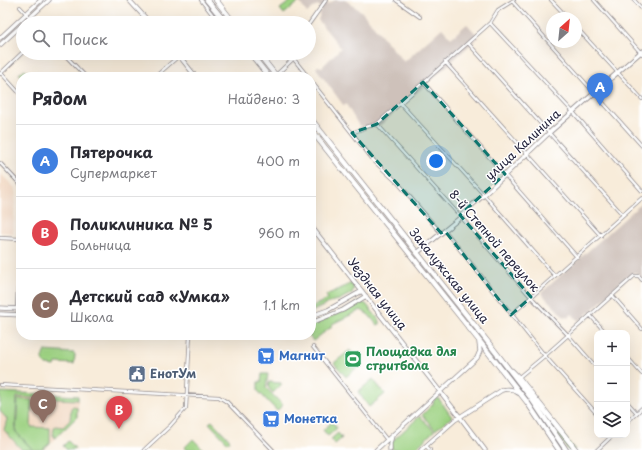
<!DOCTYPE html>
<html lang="ru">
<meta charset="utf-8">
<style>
:root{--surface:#fff;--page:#f2f2f3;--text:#2b2b33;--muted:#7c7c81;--line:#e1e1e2;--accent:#b45309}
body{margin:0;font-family:"Playpen Sans",sans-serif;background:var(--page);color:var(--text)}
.controls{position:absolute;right:12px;bottom:12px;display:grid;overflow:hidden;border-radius:8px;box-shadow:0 4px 16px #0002}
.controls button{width:36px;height:36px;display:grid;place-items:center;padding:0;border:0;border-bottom:1px solid var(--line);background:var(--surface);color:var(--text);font:20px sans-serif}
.compass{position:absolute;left:546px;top:12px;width:36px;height:36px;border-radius:50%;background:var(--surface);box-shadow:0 4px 16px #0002;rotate:27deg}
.you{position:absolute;left:436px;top:161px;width:14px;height:14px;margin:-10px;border:3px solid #fff;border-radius:50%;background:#1a73e8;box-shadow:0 0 0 6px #1a73e833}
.badge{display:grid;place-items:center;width:26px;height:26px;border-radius:50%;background:var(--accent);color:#fff;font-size:13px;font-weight:700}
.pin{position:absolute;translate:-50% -33px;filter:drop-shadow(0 1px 2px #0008)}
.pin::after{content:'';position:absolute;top:21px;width:14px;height:12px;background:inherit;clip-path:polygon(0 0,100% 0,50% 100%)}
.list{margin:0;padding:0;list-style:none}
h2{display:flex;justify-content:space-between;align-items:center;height:52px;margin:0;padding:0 16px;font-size:17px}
h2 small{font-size:13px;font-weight:400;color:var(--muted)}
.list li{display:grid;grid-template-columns:26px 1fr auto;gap:12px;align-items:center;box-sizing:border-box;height:72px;padding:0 16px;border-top:1px solid var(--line)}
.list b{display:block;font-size:15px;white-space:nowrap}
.list p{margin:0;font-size:13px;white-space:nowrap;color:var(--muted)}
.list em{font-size:13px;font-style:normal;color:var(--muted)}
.icon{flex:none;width:22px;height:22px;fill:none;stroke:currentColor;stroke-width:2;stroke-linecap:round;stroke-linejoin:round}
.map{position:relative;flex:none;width:642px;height:450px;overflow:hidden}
.search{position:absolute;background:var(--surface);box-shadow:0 4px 16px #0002;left:16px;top:16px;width:300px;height:44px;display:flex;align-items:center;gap:10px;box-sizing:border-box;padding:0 14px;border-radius:22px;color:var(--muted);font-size:15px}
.panel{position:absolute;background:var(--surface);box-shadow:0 4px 16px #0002;left:16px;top:72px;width:300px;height:268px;border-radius:16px}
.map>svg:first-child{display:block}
.built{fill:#f1d5bd}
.industrial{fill:#cec1ba}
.green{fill:#9dd282;stroke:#607a5e}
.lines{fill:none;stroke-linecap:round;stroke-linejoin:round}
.minor-casing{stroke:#8d878a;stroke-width:4}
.tertiary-casing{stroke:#8d878a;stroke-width:5}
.primary-casing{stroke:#8d878a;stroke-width:6}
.trunk-casing{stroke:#8d878a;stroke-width:6}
.minor{stroke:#fff;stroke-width:2.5}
.tertiary{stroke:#fff;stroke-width:3.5}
.primary{stroke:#fff;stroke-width:4.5}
.trunk{stroke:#fff;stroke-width:4.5}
.marked{fill:#0f766e;fill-opacity:0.2;stroke:#0f766e;stroke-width:3;stroke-dasharray:8 5;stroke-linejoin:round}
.labels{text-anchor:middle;stroke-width:3;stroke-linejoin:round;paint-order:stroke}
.street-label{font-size:12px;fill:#22223b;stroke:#fff}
.leisure-label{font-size:12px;font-weight:bold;fill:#27864d;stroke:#fff;text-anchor:start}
.shop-label{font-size:12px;font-weight:bold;fill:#366cbe;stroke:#fff;text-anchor:start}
.service-label{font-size:12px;font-weight:bold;fill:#4e5e75;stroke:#fff;text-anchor:start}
</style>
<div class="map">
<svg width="642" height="450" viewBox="0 0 642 450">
<rect width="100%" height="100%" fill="#fff"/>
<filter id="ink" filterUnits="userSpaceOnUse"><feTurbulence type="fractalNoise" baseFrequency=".025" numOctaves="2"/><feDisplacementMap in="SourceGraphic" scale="8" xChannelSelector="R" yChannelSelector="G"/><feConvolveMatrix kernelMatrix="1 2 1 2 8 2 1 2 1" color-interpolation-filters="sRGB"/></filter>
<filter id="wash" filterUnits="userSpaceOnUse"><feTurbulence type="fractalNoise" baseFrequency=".012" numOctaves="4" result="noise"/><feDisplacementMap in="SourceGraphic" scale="16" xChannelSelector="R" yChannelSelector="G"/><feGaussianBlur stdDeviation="0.9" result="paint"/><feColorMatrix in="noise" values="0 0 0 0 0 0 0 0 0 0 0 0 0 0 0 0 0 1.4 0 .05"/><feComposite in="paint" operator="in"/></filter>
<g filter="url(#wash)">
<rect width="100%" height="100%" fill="#f8ecda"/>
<!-- built -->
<path class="built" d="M0,173L16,189L13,233L0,232Z
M17,397L78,400L77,417L43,450H33L15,432Z
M0,411L7,419L4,430L22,450H0Z"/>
<!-- industrial -->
<path class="industrial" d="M298,0H323L328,4L335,0H345L361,11L404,62L442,28L451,38L467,24L479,37L383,123L379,126H359L346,104L344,106L316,68L318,66L322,67L341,48L318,20L322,8L317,5L307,13Z
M642,203V279L635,272L579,321L572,314L568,318L566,316L564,317L541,293Z"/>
<!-- green -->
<path class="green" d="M292,0H297L299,2L284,14L280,9Z
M25,69L33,77H22L19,74Z
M351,283L354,288L352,293L339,300L333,301L311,312V307L328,299L326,295C334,291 344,288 351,283Z
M360,302L366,304L380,321V324L377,325L369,315L361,310L332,324L331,327L313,341L308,335H311V324L333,316Z
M350,350L361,364L346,377L334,363Z
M45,351L74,353L75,355L74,364L56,363L55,366L46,365L43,361V355Z
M262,374H268L266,388L283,405L277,411L258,391V382H261Z
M373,379L385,394L369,407L358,392Z
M269,382L281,383V385L273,393L268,387Z
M0,392L78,396V400L17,397L15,431L33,450H22L4,430L7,419L0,411Z
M530,394L575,450H568Z
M436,398L439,399L452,417L435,430L422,415L433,404L434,400Z
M18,399L32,400L31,427L50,428V443L42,450H33L16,432Z
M73,406L77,407V417L55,438L53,436L54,428L55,426L63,427L70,420L71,408Z
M420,416L434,431L414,450H392L391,442Z
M212,421L230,440L228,443L209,423Z
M332,422L337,428L328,436L323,430Z
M338,433L342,438L335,444L331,439Z
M193,439L204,450H187L184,448Z
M68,441L75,448L72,450H67L63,446Z"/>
</g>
<g filter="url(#ink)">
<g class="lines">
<defs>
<path id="minor" d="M201,0L216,19L217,23
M396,0L420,17
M551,0L568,18
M594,0L642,54
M634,0L642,9
M512,1L642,146
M20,7L35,23
M490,23L573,112L642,191
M309,24L326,0
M576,27L642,99
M468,43L623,215
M63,53L86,77
M245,53L251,57
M289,53L308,77
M264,61L272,53
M445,62L601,236
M1,73L21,95
M0,74L23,52
M276,75L293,59
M155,77L182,53
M311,81L374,161L398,183L441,233
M423,82L577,257
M400,103L484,195L555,276
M377,124L461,217L531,297L568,335L597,368
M352,133L366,127L377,124L490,23L498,10L514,0
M0,163L20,184
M445,231L545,356L597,414
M0,238L21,239
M612,295L642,329
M17,309L21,217
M511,315L642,198
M590,315L606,333
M313,347L387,440
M627,357L642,374
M519,377L548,353L634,276H639L642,280
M0,385L219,397L227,402L273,450
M627,402L637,413
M627,422L642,408
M426,446L430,450
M144,450L170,426L186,408L190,335
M597,450L613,435"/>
<path id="tertiary" d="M129,0L150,23
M24,23L49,0
M0,38L41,0
M0,45L23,24
M177,53L196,77
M311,226L460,417L485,450
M417,253L461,217L464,212L484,195L550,132L642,51
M0,308L21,309
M0,314L21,315
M311,316L328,310L362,291
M311,323L343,310L366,296
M376,450L477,358L480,351L479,343
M390,450V443L392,436
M421,450L455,420L502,390C509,388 513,389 518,393"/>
<path id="primary" d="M512,371L519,378L576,450"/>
<path id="trunk" d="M207,0L226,23
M216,0L234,23
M250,53L269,77
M258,53L277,77
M311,119L491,346L531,398L566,450
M311,130L477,338L527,402L559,450"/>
</defs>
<!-- minor casing -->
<use href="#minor" class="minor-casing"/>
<!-- tertiary casing -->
<use href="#tertiary" class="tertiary-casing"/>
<!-- primary casing -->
<use href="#primary" class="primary-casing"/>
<!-- trunk casing -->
<use href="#trunk" class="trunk-casing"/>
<!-- minor -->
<use href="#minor" class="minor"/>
<!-- tertiary -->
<use href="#tertiary" class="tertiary"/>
<!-- primary -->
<use href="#primary" class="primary"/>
<!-- trunk -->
<use href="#trunk" class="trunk"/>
</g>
</g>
<!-- marked area -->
<path class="marked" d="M423,82L505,174L460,215L531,297L511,315L445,231L441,233L352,133L377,124Z"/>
<!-- icons -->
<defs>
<symbol id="supermarket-square" viewBox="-11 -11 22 22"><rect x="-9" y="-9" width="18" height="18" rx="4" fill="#3f7fe0" stroke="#fff"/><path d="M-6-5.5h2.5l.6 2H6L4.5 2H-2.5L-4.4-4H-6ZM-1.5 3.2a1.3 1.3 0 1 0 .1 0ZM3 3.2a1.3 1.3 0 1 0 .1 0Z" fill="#fff"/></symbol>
<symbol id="stadium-square" viewBox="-11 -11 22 22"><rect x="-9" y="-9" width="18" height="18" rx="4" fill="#2e9e5b" stroke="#fff"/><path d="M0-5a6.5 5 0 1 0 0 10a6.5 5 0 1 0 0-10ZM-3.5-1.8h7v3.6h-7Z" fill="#fff"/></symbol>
<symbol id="civic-square" viewBox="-11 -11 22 22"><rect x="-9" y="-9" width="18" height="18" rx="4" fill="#5c6f8a" stroke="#fff"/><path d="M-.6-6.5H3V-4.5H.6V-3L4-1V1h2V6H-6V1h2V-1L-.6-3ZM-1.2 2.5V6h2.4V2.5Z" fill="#fff"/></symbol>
</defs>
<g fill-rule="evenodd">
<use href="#supermarket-square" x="256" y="346" width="20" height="20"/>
<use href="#stadium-square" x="343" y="349" width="20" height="20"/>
<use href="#civic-square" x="127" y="364" width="20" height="20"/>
<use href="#supermarket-square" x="261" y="409" width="20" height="20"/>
</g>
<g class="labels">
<!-- street labels -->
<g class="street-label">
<text transform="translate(523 145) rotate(-43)" y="4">улица Калинина</text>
<text transform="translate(494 241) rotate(49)" y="4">8-й Степной переулок</text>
<text transform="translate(449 276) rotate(51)" y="4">Закалужская улица</text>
<text transform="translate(377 294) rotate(52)" y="4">Уездная улица</text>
</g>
<!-- leisure labels -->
<g class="leisure-label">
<text x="366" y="356">Площадка для<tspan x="366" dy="14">стритбола</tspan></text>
</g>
<!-- shop labels -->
<g class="shop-label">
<text x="279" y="360">Магнит</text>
<text x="284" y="423">Монетка</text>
</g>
<!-- service labels -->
<g class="service-label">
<text x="150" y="378">ЕнотУм</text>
</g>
</g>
</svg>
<div class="controls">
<button>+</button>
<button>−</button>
<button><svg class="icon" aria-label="layers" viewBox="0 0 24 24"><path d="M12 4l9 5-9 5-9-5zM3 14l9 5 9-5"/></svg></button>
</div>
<svg class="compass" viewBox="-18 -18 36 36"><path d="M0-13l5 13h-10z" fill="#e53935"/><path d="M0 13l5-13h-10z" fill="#7c7c81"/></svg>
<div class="you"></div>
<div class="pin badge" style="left:600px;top:106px;background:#3f7fe0">A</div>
<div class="pin badge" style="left:119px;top:429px;background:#e0444e">B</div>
<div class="pin badge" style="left:43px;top:423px;background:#8d6e63">C</div>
<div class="search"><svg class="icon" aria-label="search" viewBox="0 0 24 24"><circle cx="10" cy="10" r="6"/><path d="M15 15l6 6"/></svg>Поиск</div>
<section class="panel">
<h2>Рядом<small>Найдено: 3</small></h2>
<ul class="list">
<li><span class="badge" style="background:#3f7fe0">A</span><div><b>Пятерочка</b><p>Супермаркет</p></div><em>400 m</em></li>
<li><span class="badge" style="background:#e0444e">B</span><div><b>Поликлиника № 5</b><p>Больница</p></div><em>960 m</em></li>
<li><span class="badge" style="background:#8d6e63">C</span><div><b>Детский сад «Умка»</b><p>Школа</p></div><em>1.1 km</em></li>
</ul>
</section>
</div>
